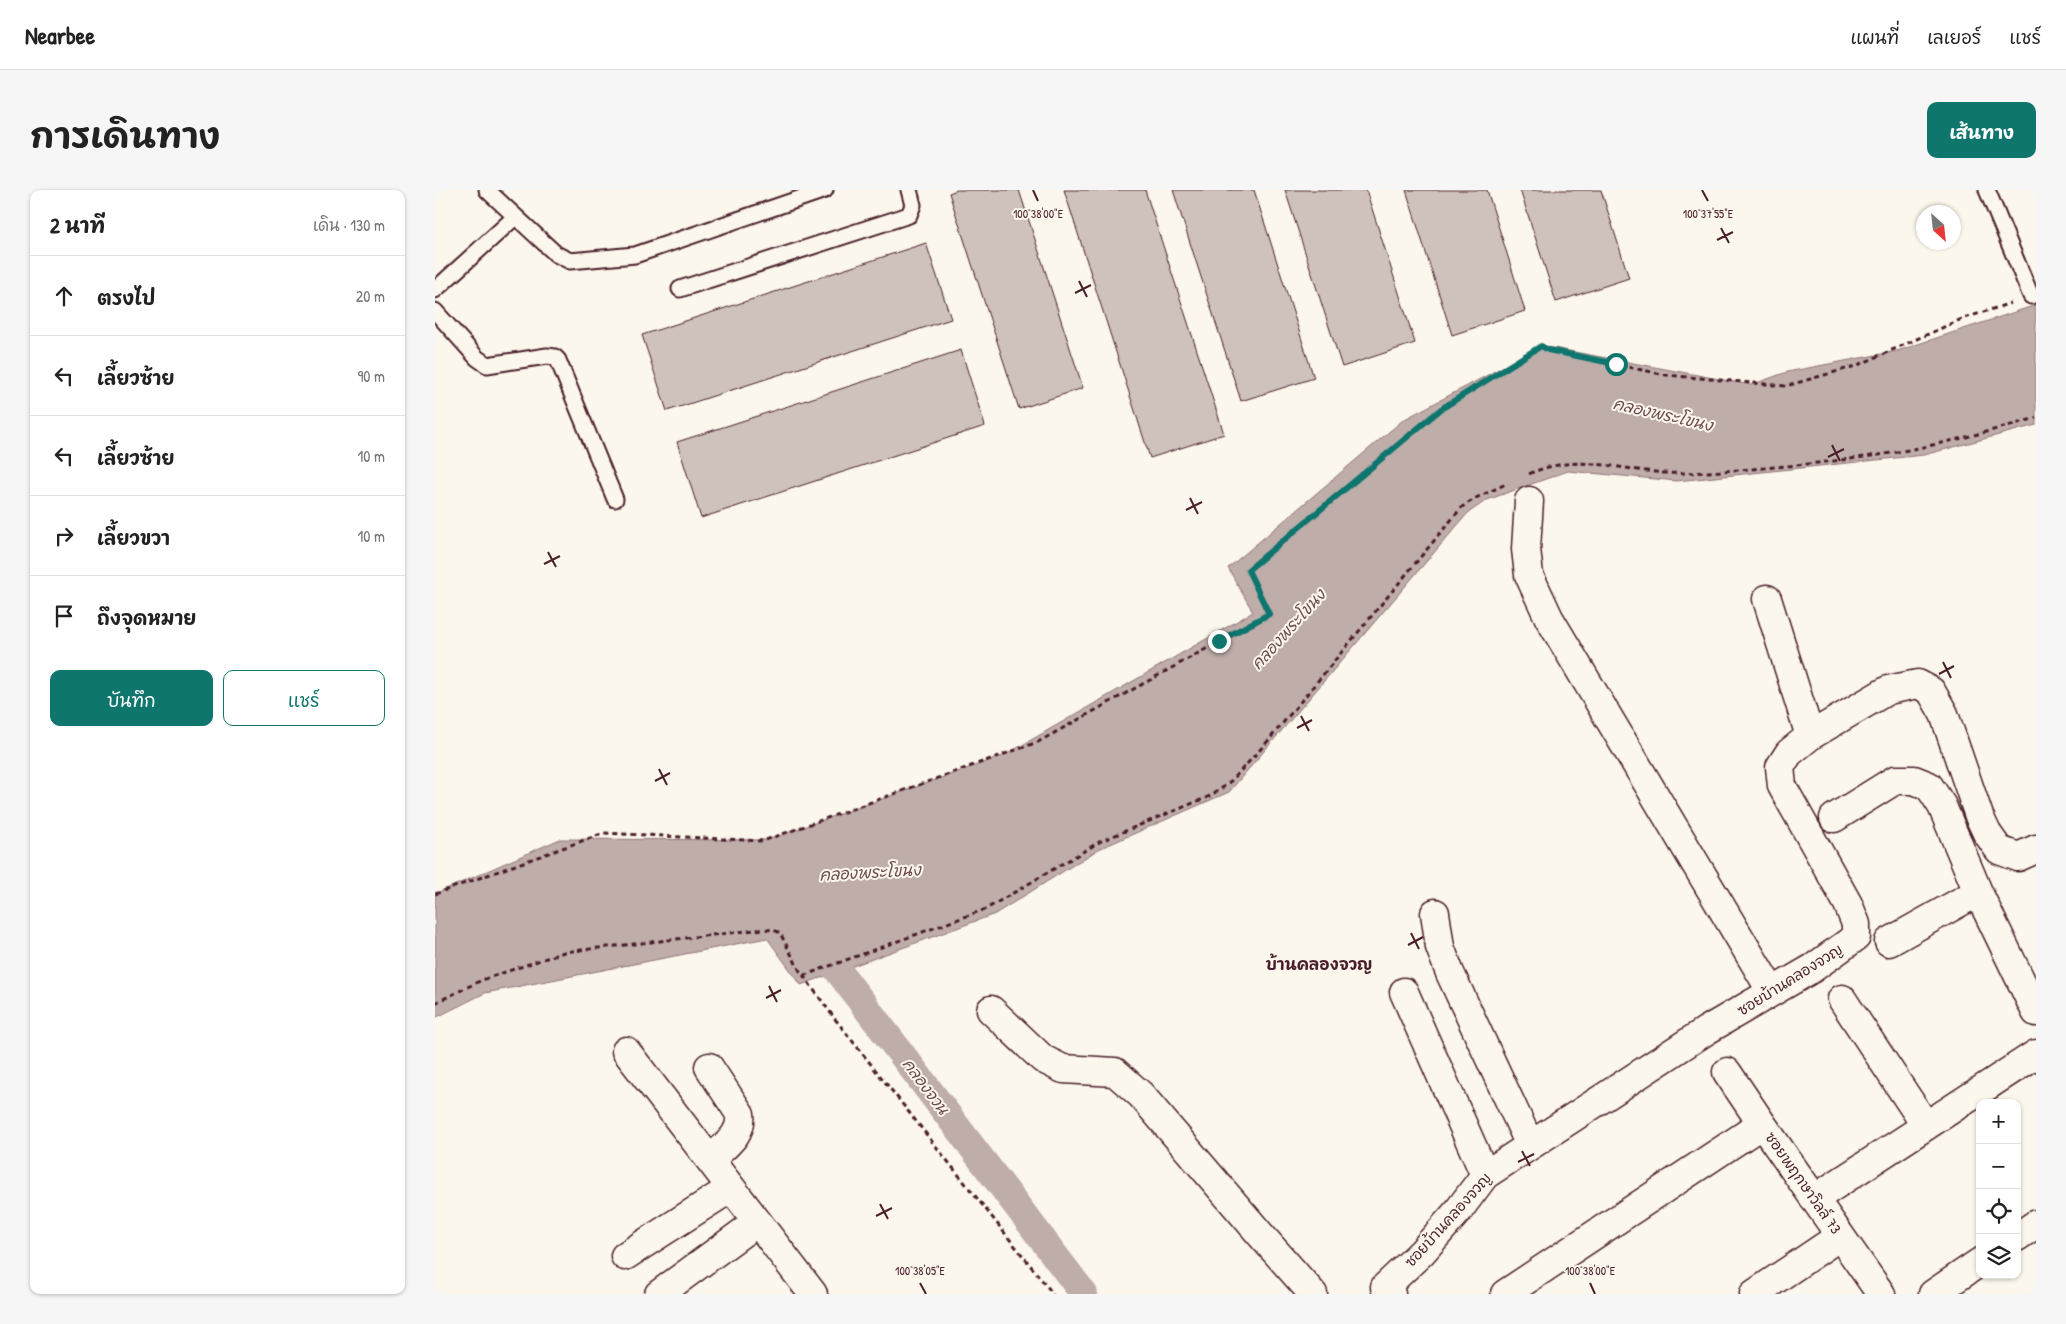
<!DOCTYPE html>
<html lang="th">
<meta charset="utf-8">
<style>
:root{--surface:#fff;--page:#f6f6f6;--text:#222;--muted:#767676;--line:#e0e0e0;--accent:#0f766e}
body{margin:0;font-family:"Patrick Hand","Playpen Sans Thai",sans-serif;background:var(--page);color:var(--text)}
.controls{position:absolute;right:15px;bottom:15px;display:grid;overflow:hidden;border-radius:10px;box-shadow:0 1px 4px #0004}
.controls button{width:45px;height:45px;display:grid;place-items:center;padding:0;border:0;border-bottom:1px solid var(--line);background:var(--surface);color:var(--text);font:25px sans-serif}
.compass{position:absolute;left:1481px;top:15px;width:45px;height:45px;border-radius:50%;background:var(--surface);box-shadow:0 1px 4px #0004;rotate:153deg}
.stop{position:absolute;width:15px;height:15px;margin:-11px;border:4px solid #0f766e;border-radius:50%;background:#fff}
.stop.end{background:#0f766e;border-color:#fff;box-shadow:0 1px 5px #0008}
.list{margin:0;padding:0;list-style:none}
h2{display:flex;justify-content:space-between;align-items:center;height:65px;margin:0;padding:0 20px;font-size:21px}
h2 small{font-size:16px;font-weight:400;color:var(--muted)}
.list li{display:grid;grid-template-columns:32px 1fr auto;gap:15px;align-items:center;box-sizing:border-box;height:80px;padding:0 20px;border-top:1px solid var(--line)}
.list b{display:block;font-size:19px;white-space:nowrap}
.list em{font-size:16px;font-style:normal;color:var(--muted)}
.actions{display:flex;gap:10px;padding:15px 20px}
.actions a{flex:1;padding:11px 0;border:1px solid var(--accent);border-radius:10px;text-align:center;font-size:18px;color:var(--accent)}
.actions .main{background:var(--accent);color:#fff}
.icon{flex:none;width:28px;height:28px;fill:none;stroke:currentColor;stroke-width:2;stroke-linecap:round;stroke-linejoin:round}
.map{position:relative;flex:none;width:1601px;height:1104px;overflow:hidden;border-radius:10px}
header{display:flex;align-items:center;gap:30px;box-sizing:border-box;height:70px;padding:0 25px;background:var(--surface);border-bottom:1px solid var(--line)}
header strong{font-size:24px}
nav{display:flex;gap:28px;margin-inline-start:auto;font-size:18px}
.intro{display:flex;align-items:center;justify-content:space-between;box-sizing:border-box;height:120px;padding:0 30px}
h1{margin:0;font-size:35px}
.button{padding:12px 22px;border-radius:10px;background:var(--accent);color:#fff;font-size:18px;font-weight:700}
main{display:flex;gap:30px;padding:0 30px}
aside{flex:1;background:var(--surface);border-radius:10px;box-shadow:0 1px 4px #0004}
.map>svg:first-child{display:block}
.water{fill:#bfadaa;stroke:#907477}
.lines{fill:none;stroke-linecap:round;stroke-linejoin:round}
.canal{stroke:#bfadaa;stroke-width:28}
.building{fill:#cfc2bc;stroke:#4a1f2b}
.service-casing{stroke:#4a1f2b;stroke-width:19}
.minor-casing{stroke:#4a1f2b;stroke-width:31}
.path{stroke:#4a1f2b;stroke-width:3;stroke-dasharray:5 4;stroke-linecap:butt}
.service{stroke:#fbf7ec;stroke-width:15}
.minor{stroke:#fbf7ec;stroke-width:28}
.route{stroke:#0f766e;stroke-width:6}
.ticks{fill:none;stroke:#4a1f2b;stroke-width:2}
.labels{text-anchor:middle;stroke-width:4;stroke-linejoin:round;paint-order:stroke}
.street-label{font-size:15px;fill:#4a1f2b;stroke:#fbf7ec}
.water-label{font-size:16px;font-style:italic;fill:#6d4a51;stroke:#fbf7ec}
.neighbourhood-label{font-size:16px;font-weight:bold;fill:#4a1f2b;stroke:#fbf7ec}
.ticks-label{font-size:12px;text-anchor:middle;fill:#4a1f2b;stroke:#fbf7ec;stroke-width:4;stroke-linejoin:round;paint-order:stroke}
</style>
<header>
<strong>Nearbee</strong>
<nav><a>แผนที่</a><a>เลเยอร์</a><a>แชร์</a></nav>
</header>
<div class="intro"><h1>การเดินทาง</h1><a class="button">เส้นทาง</a></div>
<main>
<aside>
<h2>2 นาที<small>เดิน · 130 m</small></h2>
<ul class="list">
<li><svg class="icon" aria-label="ahead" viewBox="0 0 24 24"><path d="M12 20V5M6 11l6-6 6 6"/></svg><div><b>ตรงไป</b></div><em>20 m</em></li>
<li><svg class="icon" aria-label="left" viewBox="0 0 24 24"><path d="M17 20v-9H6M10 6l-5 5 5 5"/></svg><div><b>เลี้ยวซ้าย</b></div><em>90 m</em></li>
<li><svg class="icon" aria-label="left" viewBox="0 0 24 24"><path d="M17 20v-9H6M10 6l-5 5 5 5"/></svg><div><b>เลี้ยวซ้าย</b></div><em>10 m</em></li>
<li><svg class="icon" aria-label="right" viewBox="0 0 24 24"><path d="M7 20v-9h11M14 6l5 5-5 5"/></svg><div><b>เลี้ยวขวา</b></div><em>10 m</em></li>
<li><svg class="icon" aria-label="arrive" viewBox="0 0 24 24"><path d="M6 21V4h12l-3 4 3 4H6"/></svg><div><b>ถึงจุดหมาย</b></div></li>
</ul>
<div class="actions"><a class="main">บันทึก</a><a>แชร์</a></div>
</aside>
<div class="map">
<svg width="1601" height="1104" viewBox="0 0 1601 1104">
<rect width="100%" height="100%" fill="#fbf7ec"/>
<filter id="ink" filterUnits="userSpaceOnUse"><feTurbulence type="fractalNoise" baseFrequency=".02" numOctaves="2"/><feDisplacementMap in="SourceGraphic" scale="10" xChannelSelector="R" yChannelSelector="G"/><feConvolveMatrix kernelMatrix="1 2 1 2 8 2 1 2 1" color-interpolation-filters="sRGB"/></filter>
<g filter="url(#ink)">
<!-- water -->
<path class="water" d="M1601,115V235L1489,265L1242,291L1133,281L1052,310L1033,323L794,602L664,659L560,724L366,795L332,748L50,803L0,828V704L125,649L332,650L570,565L818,422L793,378L968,230L1107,156L1316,195L1352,182L1462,161Z"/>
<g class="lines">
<!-- canal -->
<path class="canal" d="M382,753L649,1104"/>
</g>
<!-- building -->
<path class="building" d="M522,0H584L648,198L584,219L514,3Z
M629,0H710L789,244L715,268Z
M738,0H819L879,188L806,211Z
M850,0H931L980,153L907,177Z
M971,0H1052L1090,121L1017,145Z
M1085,0H1166L1194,88L1121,112Z
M491,53L516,129L232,221L207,145Z
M526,160L550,236L266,328L242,252Z"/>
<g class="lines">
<defs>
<path id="service" d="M52,0L121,64L135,71L200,65L390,0
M1552,0L1596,106
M245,99L474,25L478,15L474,0
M0,100L80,27
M0,121L42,168L52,175L112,166L120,167L123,170L180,309"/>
<path id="minor" d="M1094,311L1091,359L1094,385L1114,428L1337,802
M1332,409L1375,546
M1399,628L1460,590H1479L1494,596L1507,616L1543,702L1601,822
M1000,723L1005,757L1015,783L1095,955
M1454,752L1543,702
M969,802L1050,985
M1407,809L1491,936
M556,820L608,869L628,879L680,882L706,905L825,1044L878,1104
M191,861L378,1104
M274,877L305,924C308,945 289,956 275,970
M1292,882L1327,934L1446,1104
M1379,1009L1601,864
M1582,1047L1601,1034
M190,1066L296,998
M224,1104L322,1032
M956,1104L950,1097L987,1062L1023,1021L1050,985L1272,840L1378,778L1421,747V734L1413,714L1347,596L1345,577L1354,563L1375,546L1453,500L1483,494L1496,501L1509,524L1544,626L1552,643L1564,660L1583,667L1601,659
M1070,1104L1327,934
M1319,1104L1405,1046
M1498,1104L1545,1072"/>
</defs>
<!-- service casing -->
<use href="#service" class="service-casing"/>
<!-- minor casing -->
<use href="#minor" class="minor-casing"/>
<!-- path -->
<path class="path" d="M1094,284C1148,259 1195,286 1251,283C1316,280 1385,274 1450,264C1501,256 1552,242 1601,228
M0,704L169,643L328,651L603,552L834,424L813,380L1006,219L1107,156L1113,160L1231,185L1351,196L1421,176L1527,129L1576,113
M368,785L400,829L618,1104
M0,813L47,790L129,762L329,739L339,740L345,743L366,783L370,785L551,719L666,651L773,607L787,598L797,590L833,551L1027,317L1041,308L1073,293"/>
<!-- service -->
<use href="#service" class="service"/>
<!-- minor -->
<use href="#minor" class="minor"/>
</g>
</g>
<g class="lines" filter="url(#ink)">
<!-- route -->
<path class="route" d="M784,451L834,424L813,380L1006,219L1106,156L1113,160L1181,174"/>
</g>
<!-- ticks -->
<path class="ticks" d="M598,0L603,11M1267,0L1273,11M1286,38L1294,53M1282,50L1298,42M644,91L652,107M640,103L656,95M1397,255L1405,271M1393,267L1409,259M755,308L763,324M751,320L767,312M113,362L121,377M109,374L125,366M1508,472L1516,488M1504,484L1519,476M866,526L874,541M862,538L877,530M224,579L232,595M220,591L235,583M976,743L984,759M973,755L988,747M334,796L342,812M331,808L346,800M1087,961L1095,976M1083,972L1099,964M445,1014L453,1029M441,1026L457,1018M485,1093L491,1104M1155,1093L1160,1104"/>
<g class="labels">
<!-- street labels -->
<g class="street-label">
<text transform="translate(1355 790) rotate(-32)" y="5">ซอยบ้านคลองจวญ</text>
<text transform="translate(1368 993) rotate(55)" y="5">ซอยพฤกษาวิลล์ 73</text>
<text transform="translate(1013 1030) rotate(-48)" y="5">ซอยบ้านคลองจวญ</text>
</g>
<!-- water labels -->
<g class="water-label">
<text transform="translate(1228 224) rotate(13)" y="6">คลองพระโขนง</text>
<text transform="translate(853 439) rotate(-48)" y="6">คลองพระโขนง</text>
<text transform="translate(435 682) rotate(-3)" y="6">คลองพระโขนง</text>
<text transform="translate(491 896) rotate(53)" y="6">คลองจวน</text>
</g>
<!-- neighbourhood labels -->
<g class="neighbourhood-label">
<text x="884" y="780">บ้านคลองจวญ</text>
</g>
</g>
<g class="ticks-label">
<text x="603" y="28">100°38'00"E</text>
<text x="1273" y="28">100°37'55"E</text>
<text x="485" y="1085">100°38'05"E</text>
<text x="1155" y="1085">100°38'00"E</text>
</g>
</svg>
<div class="controls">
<button>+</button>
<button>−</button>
<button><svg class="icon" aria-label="locate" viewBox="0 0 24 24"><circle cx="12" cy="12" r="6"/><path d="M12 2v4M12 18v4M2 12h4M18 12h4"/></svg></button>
<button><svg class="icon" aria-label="layers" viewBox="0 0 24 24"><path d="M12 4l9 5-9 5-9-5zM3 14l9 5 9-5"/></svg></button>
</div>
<svg class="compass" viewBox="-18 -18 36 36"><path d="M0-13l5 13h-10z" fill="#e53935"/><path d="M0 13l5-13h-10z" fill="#767676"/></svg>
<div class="stop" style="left:1181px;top:174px"></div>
<div class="stop end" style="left:784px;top:451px"></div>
</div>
</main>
